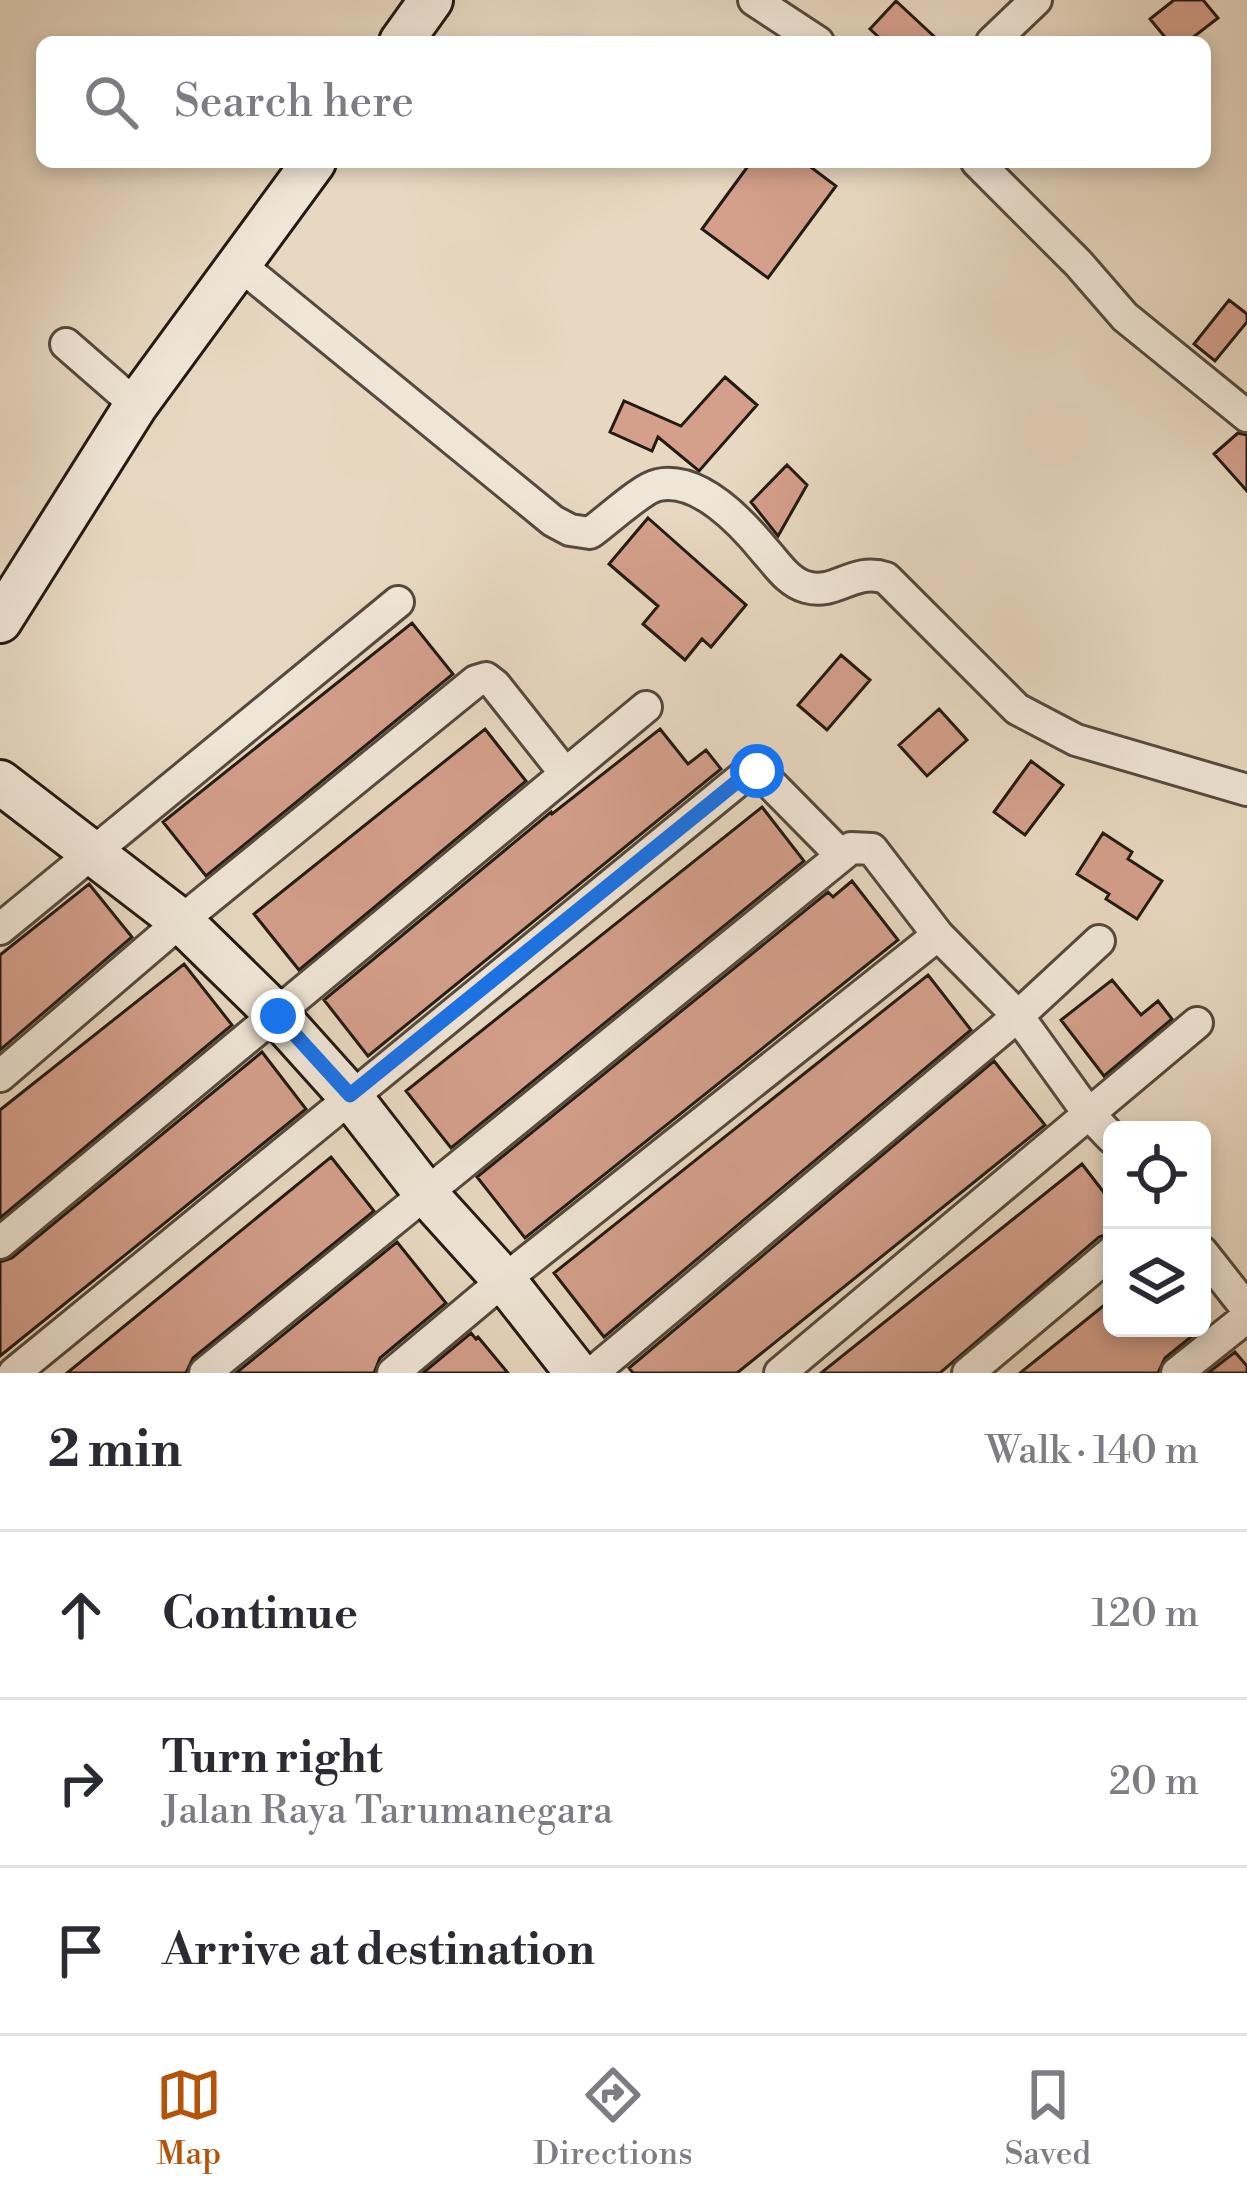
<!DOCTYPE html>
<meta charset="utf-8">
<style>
:root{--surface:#fff;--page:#f7f7f7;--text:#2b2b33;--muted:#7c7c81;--line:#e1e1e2;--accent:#b45309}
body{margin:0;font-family:"Libre Bodoni",serif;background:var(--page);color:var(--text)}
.controls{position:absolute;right:36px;bottom:36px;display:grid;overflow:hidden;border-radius:18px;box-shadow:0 6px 18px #0003}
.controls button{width:108px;height:108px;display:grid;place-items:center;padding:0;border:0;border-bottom:3px solid var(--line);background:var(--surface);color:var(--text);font:60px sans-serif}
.stop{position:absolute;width:36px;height:36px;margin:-27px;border:9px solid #1a73e8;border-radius:50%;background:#fff}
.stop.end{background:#1a73e8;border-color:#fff;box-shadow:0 3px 12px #0008}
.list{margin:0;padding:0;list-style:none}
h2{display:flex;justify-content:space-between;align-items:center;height:156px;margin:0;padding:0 48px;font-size:51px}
h2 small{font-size:39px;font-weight:400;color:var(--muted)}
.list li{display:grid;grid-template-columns:78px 1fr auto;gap:36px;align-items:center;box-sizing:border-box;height:168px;padding:0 48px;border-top:3px solid var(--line)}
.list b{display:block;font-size:45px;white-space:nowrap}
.list p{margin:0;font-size:39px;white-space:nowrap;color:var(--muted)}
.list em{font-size:39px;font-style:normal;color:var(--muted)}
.icon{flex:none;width:66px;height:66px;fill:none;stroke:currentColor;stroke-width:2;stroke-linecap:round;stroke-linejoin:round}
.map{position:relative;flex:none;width:1247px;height:1373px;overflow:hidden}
.search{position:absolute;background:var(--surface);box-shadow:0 6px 18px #0003;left:36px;right:36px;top:36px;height:132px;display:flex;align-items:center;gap:30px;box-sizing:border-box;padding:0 42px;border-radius:18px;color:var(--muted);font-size:45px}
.sheet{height:660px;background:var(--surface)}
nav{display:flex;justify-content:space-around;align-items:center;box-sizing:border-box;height:168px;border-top:3px solid var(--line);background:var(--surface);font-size:33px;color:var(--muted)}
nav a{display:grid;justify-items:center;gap:6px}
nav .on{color:var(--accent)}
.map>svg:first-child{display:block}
.building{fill:#d49f8b;stroke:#231a11;stroke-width:3}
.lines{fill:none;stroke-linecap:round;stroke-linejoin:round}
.street-casing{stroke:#544a3d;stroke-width:36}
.secondary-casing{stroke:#231a11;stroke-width:48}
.street{stroke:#f0e6d7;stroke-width:30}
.secondary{stroke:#f0e6d7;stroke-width:42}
.route{stroke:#1a73e8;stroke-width:15}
</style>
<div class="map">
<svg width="1247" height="1373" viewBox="0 0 1247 1373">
<rect width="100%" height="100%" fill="#e8d8c1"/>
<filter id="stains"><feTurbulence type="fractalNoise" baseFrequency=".00167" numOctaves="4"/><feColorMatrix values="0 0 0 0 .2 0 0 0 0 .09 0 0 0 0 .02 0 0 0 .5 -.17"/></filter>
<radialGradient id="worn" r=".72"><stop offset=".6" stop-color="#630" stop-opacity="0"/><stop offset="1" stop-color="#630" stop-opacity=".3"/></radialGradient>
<!-- building -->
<path class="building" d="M1174,0H1203L1218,18L1187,42H1169L1150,19Z
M896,1L940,42H884L870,29Z
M751,162H804L836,186L768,278L702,229Z
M1229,300L1247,314V322L1215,361L1194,344Z
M725,377L757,405L699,471L658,437L652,451L610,432L624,401L681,426Z
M1238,433L1247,435V491L1214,454Z
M787,465L807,485L778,536L751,502Z
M648,518L746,605L711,647L702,639L685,660L643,624L658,606L609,564Z
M412,623L453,674L206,876L163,822Z
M841,655L870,680L827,730L798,705Z
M939,709L967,740L927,776L899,745Z
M485,729L526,781L299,970L254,914Z
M660,729L688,764L706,750L721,769L368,1056L324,1000L551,812L552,814Z
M1031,761L1063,785L1025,835L994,812Z
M762,807L804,861L451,1148L406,1091Z
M1103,833L1132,852L1128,859L1162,881L1137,919L1106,899L1109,894L1077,874Z
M852,881L898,940L525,1238L477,1177L828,892L833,897Z
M89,884L132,937L0,1050V955Z
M184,964L232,1025L0,1218V1110Z
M928,975L971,1030L604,1337L554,1273Z
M1112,980L1141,1015L1158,1001L1172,1019L1104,1076L1061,1020Z
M262,1052L306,1109L0,1356V1262L12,1258Z
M994,1061L1045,1125L737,1373H633L629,1368Z
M331,1157L374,1211L193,1358L186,1373H67Z
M1082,1164L1112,1203V1233L1099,1237L940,1373H821Z
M397,1242L446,1303L380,1358L374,1373H236Z
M1112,1299V1328H1202L1165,1358L1158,1373H1020Z
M471,1333L476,1339L478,1337L508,1373H423Z
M1235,1352L1247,1366V1373H1208Z"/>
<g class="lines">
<defs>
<path id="street" d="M754,0L818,42
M992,42L1036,0
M977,162L1078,263L1125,317L1247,416
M240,265L553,521L570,530L590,533C606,522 642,488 658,485C699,476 743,524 765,551C777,564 788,582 806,587C836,596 853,567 886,578L1017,709L1076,740L1247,790
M66,344L136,405
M0,929L398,602
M0,1076L181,921L476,681L486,678L495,685L564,772
M0,1243L646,707
M1202,1252L1247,1309
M14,1373L749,772L764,777L840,854
M205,1373L851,848L872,849L938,935L1018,1016L1088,1113L1112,1138
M393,1373L504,1280L938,935
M592,1373L1018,1016L1099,941
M780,1373L1197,1023
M968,1373L1112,1252
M1177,1373L1247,1317"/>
<path id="secondary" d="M401,42L431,0
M0,621L136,405L314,162
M0,782L181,921L278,1016L349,1095L426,1194L504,1280L577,1373"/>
</defs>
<!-- street casing -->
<use href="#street" class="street-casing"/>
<!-- secondary casing -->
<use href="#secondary" class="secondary-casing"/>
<!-- street -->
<use href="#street" class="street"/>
<!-- secondary -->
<use href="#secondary" class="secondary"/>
</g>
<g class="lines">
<!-- route -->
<path class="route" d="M278,1016L350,1095L749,772L757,771"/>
</g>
<rect width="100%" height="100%" filter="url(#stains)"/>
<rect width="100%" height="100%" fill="url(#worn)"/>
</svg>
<div class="controls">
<button><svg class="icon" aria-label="locate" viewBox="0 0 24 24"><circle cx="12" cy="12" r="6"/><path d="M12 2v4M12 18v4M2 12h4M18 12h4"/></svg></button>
<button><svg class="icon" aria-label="layers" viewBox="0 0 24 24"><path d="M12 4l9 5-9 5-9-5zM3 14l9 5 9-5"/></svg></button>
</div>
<div class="stop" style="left:757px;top:771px"></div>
<div class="stop end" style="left:278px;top:1016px"></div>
<div class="search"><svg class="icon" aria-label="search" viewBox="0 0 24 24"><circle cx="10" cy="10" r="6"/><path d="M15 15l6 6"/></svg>Search here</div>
</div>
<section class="sheet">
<h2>2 min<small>Walk · 140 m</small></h2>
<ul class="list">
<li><svg class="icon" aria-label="ahead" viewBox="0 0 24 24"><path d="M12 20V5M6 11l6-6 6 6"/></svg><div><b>Continue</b></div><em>120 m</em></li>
<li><svg class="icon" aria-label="right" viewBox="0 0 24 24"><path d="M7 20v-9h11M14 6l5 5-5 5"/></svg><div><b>Turn right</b><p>Jalan Raya Tarumanegara</p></div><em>20 m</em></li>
<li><svg class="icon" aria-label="arrive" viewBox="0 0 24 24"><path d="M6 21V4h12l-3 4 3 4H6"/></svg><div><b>Arrive at destination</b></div></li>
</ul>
</section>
<nav>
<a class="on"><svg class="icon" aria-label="map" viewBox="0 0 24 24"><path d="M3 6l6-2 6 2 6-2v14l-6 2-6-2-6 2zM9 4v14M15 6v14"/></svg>Map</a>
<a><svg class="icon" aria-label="directions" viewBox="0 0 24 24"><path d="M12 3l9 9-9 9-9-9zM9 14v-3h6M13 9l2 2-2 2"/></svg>Directions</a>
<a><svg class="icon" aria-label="saved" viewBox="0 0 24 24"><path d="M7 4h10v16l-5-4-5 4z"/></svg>Saved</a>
</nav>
